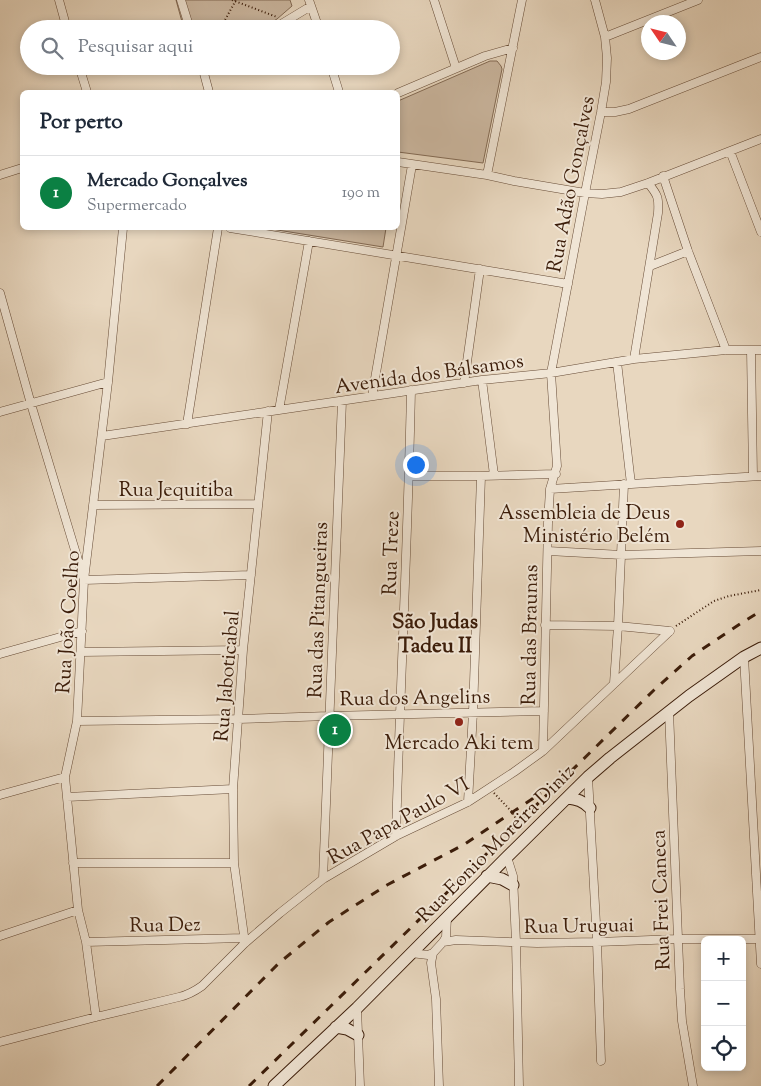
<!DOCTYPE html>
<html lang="pt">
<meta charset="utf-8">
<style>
:root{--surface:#fff;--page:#f6f6f7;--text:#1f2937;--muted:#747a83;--line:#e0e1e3;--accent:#0b8043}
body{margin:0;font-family:"Sorts Mill Goudy",serif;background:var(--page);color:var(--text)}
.controls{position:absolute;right:15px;bottom:15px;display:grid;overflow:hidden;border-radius:8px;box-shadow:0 2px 8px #0003}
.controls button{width:45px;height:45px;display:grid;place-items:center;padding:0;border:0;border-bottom:1px solid var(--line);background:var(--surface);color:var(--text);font:25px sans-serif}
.compass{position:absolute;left:641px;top:15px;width:45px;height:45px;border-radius:50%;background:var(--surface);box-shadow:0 2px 8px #0003;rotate:305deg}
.you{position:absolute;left:415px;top:464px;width:18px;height:18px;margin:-12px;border:4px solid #fff;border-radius:50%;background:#1a73e8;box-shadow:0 0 0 8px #1a73e833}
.badge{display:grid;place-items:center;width:32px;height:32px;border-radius:50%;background:var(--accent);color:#fff;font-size:16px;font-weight:700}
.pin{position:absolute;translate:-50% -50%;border:2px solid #fff;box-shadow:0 1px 5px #0006}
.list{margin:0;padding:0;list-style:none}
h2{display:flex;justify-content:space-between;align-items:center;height:65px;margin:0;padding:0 20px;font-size:21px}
h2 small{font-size:16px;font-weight:400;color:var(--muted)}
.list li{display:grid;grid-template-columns:32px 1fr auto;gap:15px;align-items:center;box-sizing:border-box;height:75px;padding:0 20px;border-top:1px solid var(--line)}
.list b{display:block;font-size:19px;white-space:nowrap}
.list p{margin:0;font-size:16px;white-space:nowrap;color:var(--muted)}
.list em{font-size:16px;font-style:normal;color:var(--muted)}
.icon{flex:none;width:28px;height:28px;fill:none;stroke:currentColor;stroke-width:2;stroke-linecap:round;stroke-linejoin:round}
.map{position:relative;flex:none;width:761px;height:1086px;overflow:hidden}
.search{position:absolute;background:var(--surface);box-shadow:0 2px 8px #0003;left:20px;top:20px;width:380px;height:55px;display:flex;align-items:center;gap:12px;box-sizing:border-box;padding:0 18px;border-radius:28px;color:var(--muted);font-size:19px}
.panel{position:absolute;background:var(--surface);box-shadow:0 2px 8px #0003;left:20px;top:90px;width:380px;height:140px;border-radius:8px}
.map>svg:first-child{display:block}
.green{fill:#cbb7a0;stroke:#836a54}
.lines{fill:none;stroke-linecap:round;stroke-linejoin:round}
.minor-casing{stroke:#664b36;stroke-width:9}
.secondary-casing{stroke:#3b1c09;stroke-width:13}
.path{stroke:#3b1c09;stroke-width:2;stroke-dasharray:1 2.5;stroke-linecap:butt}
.minor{stroke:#f0e5d5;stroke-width:8}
.secondary{stroke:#f0e5d5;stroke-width:11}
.rail{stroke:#3b1c09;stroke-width:3;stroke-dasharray:9 9;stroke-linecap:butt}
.poi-dot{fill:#8f2418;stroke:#f0e5d5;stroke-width:2}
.labels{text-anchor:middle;stroke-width:4;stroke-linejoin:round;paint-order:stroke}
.street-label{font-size:20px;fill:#3b1c09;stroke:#f0e5d5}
.poi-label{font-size:20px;fill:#3b1c09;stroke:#f0e5d5;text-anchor:end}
.neighbourhood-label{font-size:21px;font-weight:bold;fill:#3b1c09;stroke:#f0e5d5}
</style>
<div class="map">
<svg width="761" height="1086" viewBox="0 0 761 1086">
<rect width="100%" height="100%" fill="#e8d7bf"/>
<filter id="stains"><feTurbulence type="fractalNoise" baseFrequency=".004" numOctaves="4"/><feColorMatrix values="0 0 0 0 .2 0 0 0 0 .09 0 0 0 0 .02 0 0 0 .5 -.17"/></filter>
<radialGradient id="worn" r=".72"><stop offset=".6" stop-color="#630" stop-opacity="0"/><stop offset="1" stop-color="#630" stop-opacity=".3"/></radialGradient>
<!-- green -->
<path class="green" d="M176,0H290L292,6L277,19L260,29H184Z
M490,61H497L501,66L502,69L483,163L398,152V101Z
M265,228H386L383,247Z"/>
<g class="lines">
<defs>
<path id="minor" d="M59,0L67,29
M181,0L190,29
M309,0L319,29
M434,0L456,68
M273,29L311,6
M605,37L698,0
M79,66L87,92
M202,66L209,92
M331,66L339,92
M398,93L485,56L513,48
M601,112H615L629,109L761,57
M730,151L761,232
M398,162L487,175L514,181L585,193L602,194L621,192L648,183L761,139
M0,175L22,168
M487,175L522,0
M663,176L688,251L726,350
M230,228L568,284
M650,266L688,251
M0,293L31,404L84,580L251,575
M751,350L753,476
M634,359L658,213C659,198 658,195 648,183
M617,362L631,484
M482,380L494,475
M464,383L480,269
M372,396L412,165
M279,410L309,241
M0,412L108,382
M187,424L218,228
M102,436L482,380L551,373L634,359L726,350H761
M410,476H481L556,474
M550,489L761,476
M93,505L258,504
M548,551L622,555L761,551
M545,625L618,626L670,631
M81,652L243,650
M0,654L82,631
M744,657L761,964
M614,683L618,626L624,484
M669,711L680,989L682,1021L693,1086
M77,721L238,719L329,716L544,711
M543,751L548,523L550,489L557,466L551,373L585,193L601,112L606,82L607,58L605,37L595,0
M588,777L597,942L601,1061
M0,795L65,777
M67,797L233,789
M468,802L473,712L481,476
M396,836C400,687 408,539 411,390
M507,857L513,876L516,942L519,1086
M73,863H234
M323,879L342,401
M0,936L78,910
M86,942L244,938
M443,942L456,940L537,943L597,942L678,939H761
M245,943L234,863L233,789L243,650L268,411
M411,953L428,955L433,953
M357,1008L360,1086
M96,1017L86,942L78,910L65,777L77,721L84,580L108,382L123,228
M0,1042L96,1017L179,997C188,995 195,991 202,986L245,943L280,913L323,879L396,836L468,802L514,772L543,751L670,631
M439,1086L436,999L431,963L433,953L443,942L446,937L447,917"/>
<path id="secondary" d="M568,798C577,799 583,801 590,808
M487,876L502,879L513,885
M336,1027L347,1029L358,1035
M274,1086L357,1008L507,857L588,777L610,758L689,696L744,657L761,648"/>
</defs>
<!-- minor casing -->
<use href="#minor" class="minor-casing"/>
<!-- secondary casing -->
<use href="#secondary" class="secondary-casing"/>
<!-- path -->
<path class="path" d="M232,0L277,17
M220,29L236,0
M676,626L714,601L729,596L761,590
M494,793L512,812L522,829"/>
<!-- minor -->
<use href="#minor" class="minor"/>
<!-- secondary -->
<use href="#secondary" class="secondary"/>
<!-- rail -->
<path class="rail" d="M157,1086L279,963L329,922L387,885L465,844L541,793
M249,1086L653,691L692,656L743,622L761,611"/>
</g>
<!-- markers -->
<g class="poi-dot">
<circle cx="680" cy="524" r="5"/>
<circle cx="459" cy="722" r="5"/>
</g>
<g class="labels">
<!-- street labels -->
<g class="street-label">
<text transform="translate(570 184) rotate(-79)" y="7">Rua Adão Gonçalves</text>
<text transform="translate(429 373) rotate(-8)" y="7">Avenida dos Bálsamos</text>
<text x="176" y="496">Rua Jequitiba</text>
<text transform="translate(390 553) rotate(-88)" y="7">Rua Treze</text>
<text transform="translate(317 610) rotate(-88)" y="7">Rua das Pitangueiras</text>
<text transform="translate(67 622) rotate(-86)" y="7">Rua João Coelho</text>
<text transform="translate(529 635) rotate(-89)" y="7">Rua das Braunas</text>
<text transform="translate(226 676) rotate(-85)" y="7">Rua Jaboticabal</text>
<text transform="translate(415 697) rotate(-1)" y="7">Rua dos Angelins</text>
<text transform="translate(398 820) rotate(-29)" y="7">Rua Papa Paulo VI</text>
<text transform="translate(495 843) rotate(-45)" y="7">Rua Eonio Moreira Diniz</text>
<text transform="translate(660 900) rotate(-92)" y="7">Rua Frei Caneca</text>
<text transform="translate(165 924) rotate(-1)" y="7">Rua Dez</text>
<text transform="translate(579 925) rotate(-1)" y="7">Rua Uruguai</text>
</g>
<!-- poi labels -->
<g class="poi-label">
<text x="670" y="519">Assembleia de Deus<tspan x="670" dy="23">Ministério Belém</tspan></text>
<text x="459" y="749" text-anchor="middle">Mercado Aki tem</text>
</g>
<!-- neighbourhood labels -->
<g class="neighbourhood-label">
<text x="435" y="628">São Judas<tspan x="435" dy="24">Tadeu II</tspan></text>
</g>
</g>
<rect width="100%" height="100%" filter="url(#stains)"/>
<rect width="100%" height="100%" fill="url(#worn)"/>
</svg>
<div class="controls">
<button>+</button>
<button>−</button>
<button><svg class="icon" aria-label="locate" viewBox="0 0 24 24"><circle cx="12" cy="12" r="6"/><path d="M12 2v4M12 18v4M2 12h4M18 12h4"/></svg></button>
</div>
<svg class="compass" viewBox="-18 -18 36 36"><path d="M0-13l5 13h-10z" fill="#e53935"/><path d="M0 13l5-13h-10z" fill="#747a83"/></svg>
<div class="you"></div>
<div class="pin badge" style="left:335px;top:730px">1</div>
<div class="search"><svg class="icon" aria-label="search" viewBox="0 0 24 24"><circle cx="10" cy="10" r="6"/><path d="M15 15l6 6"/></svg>Pesquisar aqui</div>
<section class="panel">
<h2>Por perto<small></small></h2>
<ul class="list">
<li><span class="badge">1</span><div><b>Mercado Gonçalves</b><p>Supermercado</p></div><em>190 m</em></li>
</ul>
</section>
</div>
